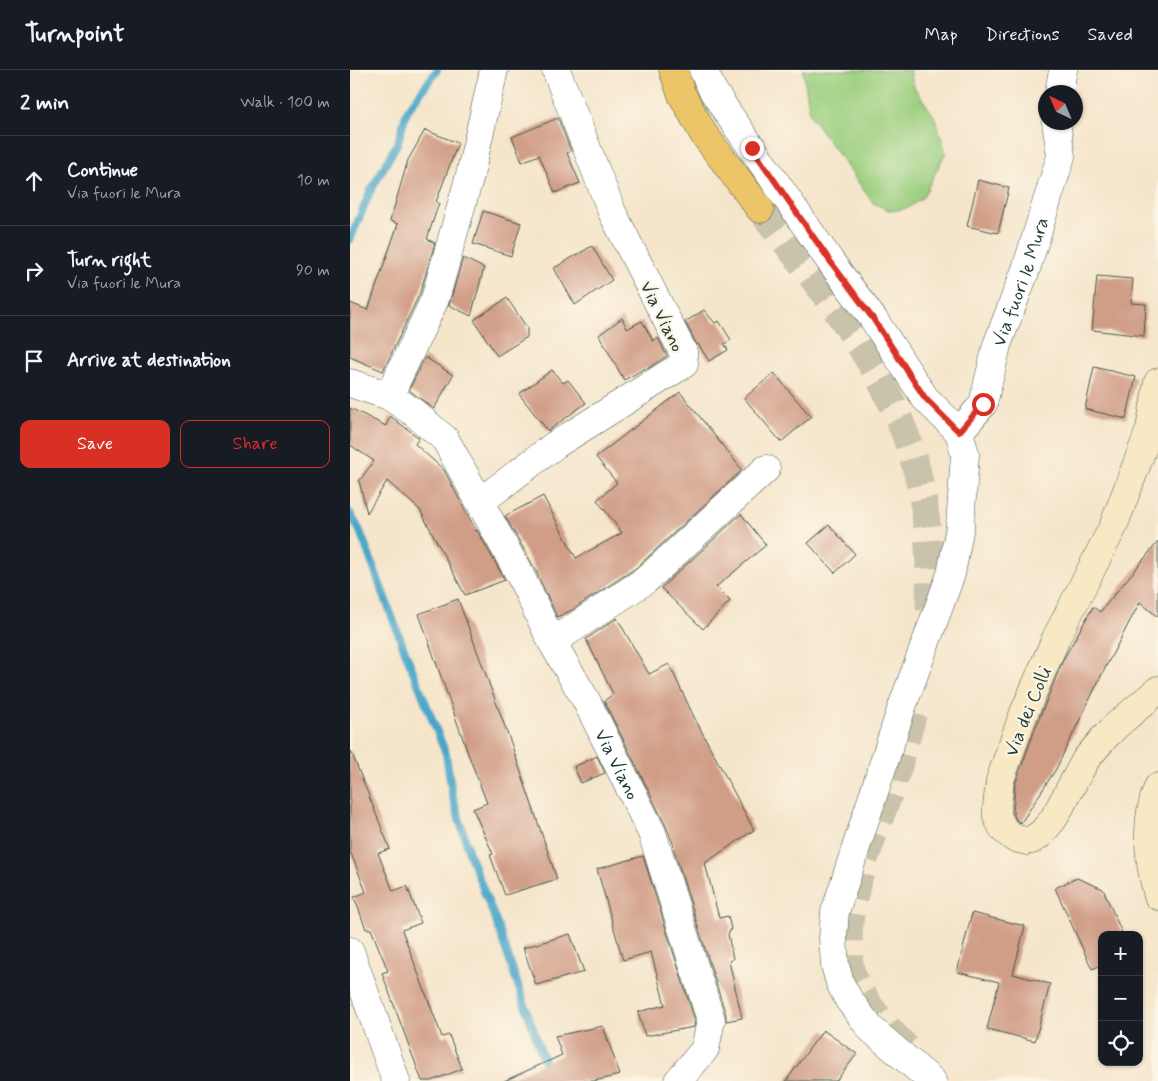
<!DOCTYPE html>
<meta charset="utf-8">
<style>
:root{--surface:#171b24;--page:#20242c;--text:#f1f3f6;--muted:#9ea1a6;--line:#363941;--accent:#d93025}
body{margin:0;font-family:Mynerve,sans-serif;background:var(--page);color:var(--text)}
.controls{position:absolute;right:15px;bottom:15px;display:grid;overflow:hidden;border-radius:10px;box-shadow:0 1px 4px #0004}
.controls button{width:45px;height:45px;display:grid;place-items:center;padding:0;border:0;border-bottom:1px solid var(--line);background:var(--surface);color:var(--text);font:25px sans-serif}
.compass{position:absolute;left:688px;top:15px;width:45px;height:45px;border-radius:50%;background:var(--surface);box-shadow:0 1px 4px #0004;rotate:316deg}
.stop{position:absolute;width:15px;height:15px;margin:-11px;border:4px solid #d93025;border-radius:50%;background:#fff}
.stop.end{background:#d93025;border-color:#fff;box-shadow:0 1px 5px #0008}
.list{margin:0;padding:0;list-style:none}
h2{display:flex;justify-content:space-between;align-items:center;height:65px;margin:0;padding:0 20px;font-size:21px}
h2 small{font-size:16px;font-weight:400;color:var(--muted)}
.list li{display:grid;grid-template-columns:32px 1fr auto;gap:15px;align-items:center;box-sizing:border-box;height:90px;padding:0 20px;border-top:1px solid var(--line)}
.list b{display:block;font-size:19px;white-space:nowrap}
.list p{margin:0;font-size:16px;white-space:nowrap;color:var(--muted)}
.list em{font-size:16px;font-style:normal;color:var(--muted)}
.actions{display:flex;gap:10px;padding:15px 20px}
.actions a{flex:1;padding:11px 0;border:1px solid var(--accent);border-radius:10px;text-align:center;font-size:18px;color:var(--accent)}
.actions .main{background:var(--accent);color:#fff}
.icon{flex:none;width:28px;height:28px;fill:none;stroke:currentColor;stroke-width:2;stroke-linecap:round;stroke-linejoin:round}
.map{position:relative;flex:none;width:808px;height:1011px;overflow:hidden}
header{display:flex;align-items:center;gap:30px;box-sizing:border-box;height:70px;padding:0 25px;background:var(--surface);border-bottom:1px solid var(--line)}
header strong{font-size:24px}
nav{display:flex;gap:28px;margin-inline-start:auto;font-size:18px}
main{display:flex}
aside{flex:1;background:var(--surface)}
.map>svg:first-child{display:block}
.green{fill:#9bcf7f;stroke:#5d865a}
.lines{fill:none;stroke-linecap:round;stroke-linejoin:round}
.stream{stroke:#49a6c8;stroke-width:8}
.building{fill:#d09d87}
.primary-tunnel{stroke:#cac3ac;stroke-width:28;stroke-dasharray:28 14;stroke-linecap:butt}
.street-casing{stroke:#3f564a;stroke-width:29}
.secondary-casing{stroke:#3f564a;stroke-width:29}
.primary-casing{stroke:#3f564a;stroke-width:29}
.street{stroke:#fff;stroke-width:28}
.secondary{stroke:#f8e8c3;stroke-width:28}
.primary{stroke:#edc569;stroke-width:28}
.route{stroke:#d93025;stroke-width:6}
.labels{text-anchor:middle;stroke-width:4.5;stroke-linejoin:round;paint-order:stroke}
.street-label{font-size:19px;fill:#1f3d34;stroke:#fcf5e5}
</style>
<header>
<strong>Turnpoint</strong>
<nav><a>Map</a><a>Directions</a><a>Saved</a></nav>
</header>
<main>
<aside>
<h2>2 min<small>Walk · 100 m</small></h2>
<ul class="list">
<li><svg class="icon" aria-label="ahead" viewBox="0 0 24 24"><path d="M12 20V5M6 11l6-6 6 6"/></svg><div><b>Continue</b><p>Via fuori le Mura</p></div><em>10 m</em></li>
<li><svg class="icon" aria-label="right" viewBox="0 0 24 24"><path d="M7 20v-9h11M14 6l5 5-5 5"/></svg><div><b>Turn right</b><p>Via fuori le Mura</p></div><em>90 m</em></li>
<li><svg class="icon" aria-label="arrive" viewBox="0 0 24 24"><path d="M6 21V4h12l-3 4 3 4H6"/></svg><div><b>Arrive at destination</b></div></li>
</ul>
<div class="actions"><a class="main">Save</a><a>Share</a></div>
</aside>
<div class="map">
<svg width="808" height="1011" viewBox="0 0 808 1011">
<rect width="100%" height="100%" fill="#fcf5e5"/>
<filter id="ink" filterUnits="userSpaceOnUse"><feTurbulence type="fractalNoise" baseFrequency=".02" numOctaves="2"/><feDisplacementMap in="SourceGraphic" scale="10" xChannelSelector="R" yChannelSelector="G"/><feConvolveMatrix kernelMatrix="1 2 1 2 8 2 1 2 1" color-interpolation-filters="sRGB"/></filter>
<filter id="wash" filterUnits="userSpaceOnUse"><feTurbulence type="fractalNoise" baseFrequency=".0096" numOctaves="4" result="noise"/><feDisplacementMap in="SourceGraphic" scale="20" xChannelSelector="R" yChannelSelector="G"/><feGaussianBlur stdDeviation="1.12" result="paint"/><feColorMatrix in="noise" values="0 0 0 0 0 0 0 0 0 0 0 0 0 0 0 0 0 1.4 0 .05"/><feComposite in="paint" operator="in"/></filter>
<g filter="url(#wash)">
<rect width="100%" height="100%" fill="#f5e5ca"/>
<!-- green -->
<path class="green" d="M453,0H560L564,17L584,46L596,82L573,127L558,138L541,141L523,133L460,45Z"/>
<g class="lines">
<!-- stream -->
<path class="stream" d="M0,170L20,122L48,72L57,41L87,0
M0,443L10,461L53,576L96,684L102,724L120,786L147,854L201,1011"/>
</g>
<g id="blocks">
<!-- building -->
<path class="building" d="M208,48L221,81L217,83L230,113L205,123L189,85L172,92L162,67Z
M75,60L108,73L86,132L89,133L77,169L85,173L70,223L33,301L0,287V233L18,240L48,154L40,151L58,90Z
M628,110L659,118L648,163L617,156Z
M133,141L171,153L161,186L123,174Z
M242,176L262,210L225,235L204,198Z
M113,188L134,198L121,246L99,235Z
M747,206L783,209L781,233L796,234L794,266L742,260Z
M157,228L177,258V267L147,286L124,250Z
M354,240L365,253L369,251L381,270L374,274L378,280L359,291L348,274L347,275L335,252Z
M272,248L277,259L292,251L303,271L308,268L317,286L297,299L296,298L274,310L249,265Z
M75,287L103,305L84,339L59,320Z
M744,297L786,307L776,349L735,339Z
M202,300L213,313L218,310L236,333L198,361L169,324Z
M424,303L461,347L431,372L394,328Z
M330,322L392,400L286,498L222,540L207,547L185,499L155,446L193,426L226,488L272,463L247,430L267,413L246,387Z
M0,338L36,356L40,346L69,368L65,374L94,400L126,461L127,460L155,510L115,525L70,440L37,411L17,443L9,411L24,391L0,375Z
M391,444L416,475L366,517L380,531L353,559L311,518Z
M479,455L505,484L485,503L458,473Z
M808,472V547L790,532L752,604L706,699L671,753L666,750L663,743L665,714L688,651L714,588L743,537L750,542Z
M108,529L161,673L207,809L155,825L140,785L143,784L123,739L137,733L120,689L69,544Z
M267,548L299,604L319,594L344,647L404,760L355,793L369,848L378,846L381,859L378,864L383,889L379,891L392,948L376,951V945L323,777L324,776L316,756L254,631L263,624L236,569Z
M0,681H1L40,779L28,783L43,821L57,816L71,853L52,860L92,967L99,965L112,999L81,1011H72L32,903L38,901L21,859H16L4,827L16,822L0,781Z
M247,686L255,703L231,713L224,697Z
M293,786L345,951L344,957L295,966L288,942L315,935L301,882L273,890L247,799Z
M727,808L753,819L773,865H752V895L742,899L705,818Z
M622,843L675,856L663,904L700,914L685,971L637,959L649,912L607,902Z
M220,864L234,902L186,915L173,878Z
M253,956L270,1005L244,1011H154L212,985L205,966Z
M473,960L507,984L486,1011H436Z"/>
</g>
</g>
<g filter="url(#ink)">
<use href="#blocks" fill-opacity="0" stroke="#3f564a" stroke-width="1"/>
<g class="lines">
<!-- primary-tunnel -->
<path class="primary-tunnel" d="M410,139C472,220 543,304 568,405C580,454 581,506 579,556
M557,978C534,956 510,929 500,898C499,893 499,888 499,883C494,823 528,759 546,703C553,683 558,661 564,640"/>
<defs>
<g id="street">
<path d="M353,0L362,19L377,42L480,191L524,250L575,328L609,362L615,384L610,456L601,504L552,637L499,799L485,842L483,868L485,895L490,913L499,930L521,959L582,1011"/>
<path d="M709,22L713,0"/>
<path id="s1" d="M0,313L39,326L63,342L95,369L171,507L202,572L237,632L302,763L361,950L355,979L328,1011"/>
<path d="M39,326L85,229L120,105L144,0"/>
<path id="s2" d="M609,362L633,334L647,275L676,199L711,86L706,52"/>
<path d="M130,432L205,375L334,294L333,282L262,142L206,0"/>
<path d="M202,572L296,510L416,399"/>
<path d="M0,881L46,1011"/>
</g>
<path id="secondary" d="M808,312L800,359L763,457L706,568L673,645L650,710L647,736V747L654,760L664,768L676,771L682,770L692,763L704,748L736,689L753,669L767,655L808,620
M808,717C794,751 798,791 808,826"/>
<path id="primary" d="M323,0L332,25L353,63L410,139"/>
</defs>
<!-- street casing -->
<use href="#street" class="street-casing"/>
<!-- secondary casing -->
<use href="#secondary" class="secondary-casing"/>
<!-- primary casing -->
<use href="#primary" class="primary-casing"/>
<!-- street -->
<use href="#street" class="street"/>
<!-- secondary -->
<use href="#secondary" class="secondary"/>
<!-- primary -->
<use href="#primary" class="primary"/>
</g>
</g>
<g class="lines" filter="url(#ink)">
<!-- route -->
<path class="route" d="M402,78L480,191L524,250L575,328L609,362L633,334"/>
</g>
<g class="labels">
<!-- street labels -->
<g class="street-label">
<text dy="7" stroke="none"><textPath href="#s2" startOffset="165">Via fuori le Mura</textPath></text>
<text transform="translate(313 246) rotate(64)" y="7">Via Viano</text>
<text transform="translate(677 641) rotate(-68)" y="7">Via dei Colli</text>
<text dy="7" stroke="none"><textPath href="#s1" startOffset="480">Via Viano</textPath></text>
</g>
</g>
</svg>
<div class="controls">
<button>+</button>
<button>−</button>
<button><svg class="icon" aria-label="locate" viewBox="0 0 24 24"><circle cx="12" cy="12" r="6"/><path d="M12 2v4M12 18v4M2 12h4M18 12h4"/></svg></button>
</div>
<svg class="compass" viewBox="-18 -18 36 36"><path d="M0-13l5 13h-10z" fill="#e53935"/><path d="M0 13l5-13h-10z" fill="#9ea1a6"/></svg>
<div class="stop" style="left:633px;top:334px"></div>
<div class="stop end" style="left:402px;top:78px"></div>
</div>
</main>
